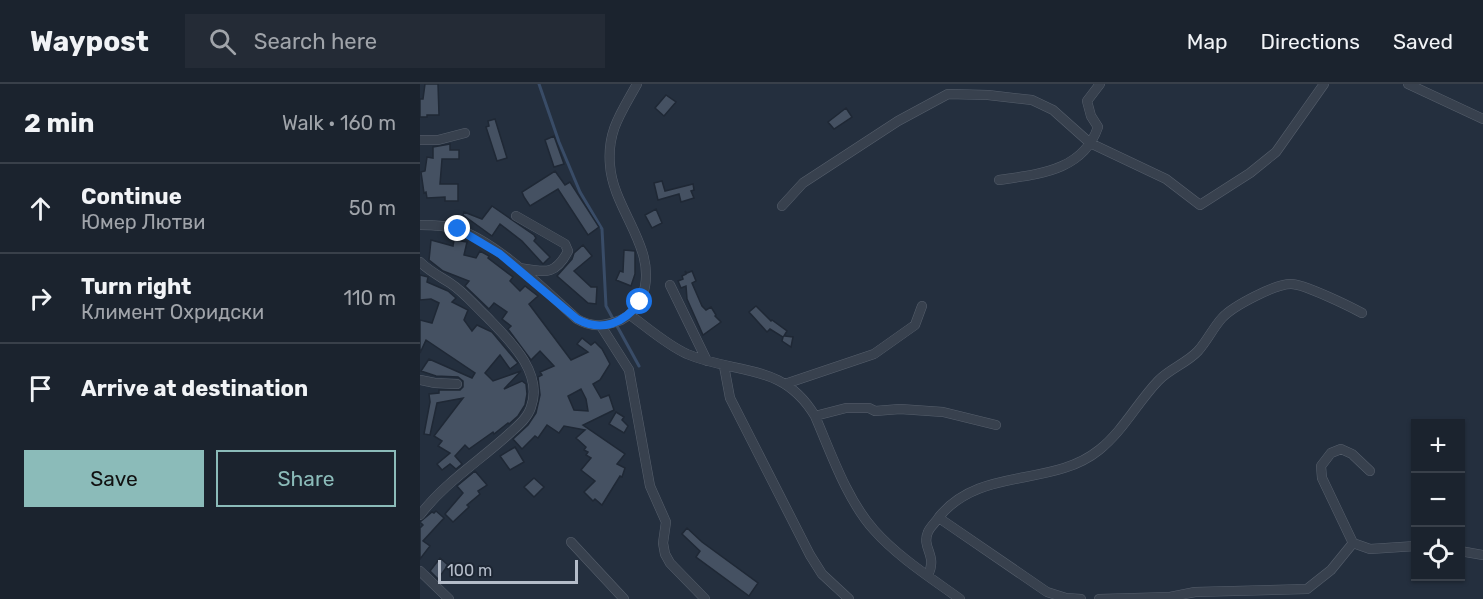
<!DOCTYPE html>
<meta charset="utf-8">
<style>
:root{--surface:#1b232e;--page:#242b36;--text:#f1f3f6;--muted:#a0a4aa;--line:#39404a;--accent:#8bbbb9}
body{margin:0;font-family:Rubik,sans-serif;background:var(--page);color:var(--text)}
.controls{position:absolute;right:18px;bottom:18px;display:grid;overflow:hidden;border-radius:0px;box-shadow:0 2px 4px #0004}
.controls button{width:54px;height:54px;display:grid;place-items:center;padding:0;border:0;border-bottom:2px solid var(--line);background:var(--surface);color:var(--text);font:30px sans-serif}
.scale{position:absolute;left:18px;bottom:15px;width:140px;box-sizing:border-box;padding-left:6px;border:3px solid #b4bcc9;border-top:0;font-size:16px;line-height:21px;white-space:nowrap;color:#b4bcc9;-webkit-text-stroke:4px #1d2633;paint-order:stroke}
.stop{position:absolute;width:18px;height:18px;margin:-14px;border:4px solid #1a73e8;border-radius:50%;background:#fff}
.stop.end{background:#1a73e8;border-color:#fff;box-shadow:0 2px 6px #0008}
.list{margin:0;padding:0;list-style:none}
h2{display:flex;justify-content:space-between;align-items:center;height:78px;margin:0;padding:0 24px;font-size:26px}
h2 small{font-size:20px;font-weight:400;color:var(--muted)}
.list li{display:grid;grid-template-columns:39px 1fr auto;gap:18px;align-items:center;box-sizing:border-box;height:90px;padding:0 24px;border-top:2px solid var(--line)}
.list b{display:block;font-size:22px;white-space:nowrap}
.list p{margin:0;font-size:20px;white-space:nowrap;color:var(--muted)}
.list em{font-size:20px;font-style:normal;color:var(--muted)}
.actions{display:flex;gap:12px;padding:18px 24px}
.actions a{flex:1;padding:14px 0;border:2px solid var(--accent);border-radius:0px;text-align:center;font-size:21px;color:var(--accent)}
.actions .main{background:var(--accent);color:#111}
.icon{flex:none;width:33px;height:33px;fill:none;stroke:currentColor;stroke-width:2;stroke-linecap:round;stroke-linejoin:round}
.map{position:relative;flex:none;width:1063px;height:515px;overflow:hidden}
header{display:flex;align-items:center;gap:36px;box-sizing:border-box;height:84px;padding:0 30px;background:var(--surface);border-bottom:2px solid var(--line)}
header strong{font-size:28px}
nav{display:flex;gap:33px;margin-inline-start:auto;font-size:21px}
.search{width:420px;height:54px;background:var(--page);display:flex;align-items:center;gap:15px;box-sizing:border-box;padding:0 21px;border-radius:0px;color:var(--muted);font-size:22px}
main{display:flex}
aside{flex:1;background:var(--surface)}
.map>svg:first-child{display:block}
.lines{fill:none;stroke-linecap:round;stroke-linejoin:round}
.stream{stroke:#394c67;stroke-width:3}
.building{fill:#455162;stroke:#1f2835;stroke-width:1.5;fill-rule:evenodd}
.minor-casing{stroke:#565f6c;stroke-width:10}
.minor{stroke:#38414e;stroke-width:9}
.route{stroke:#1a73e8;stroke-width:8}
</style>
<header>
<strong>Waypost</strong>
<div class="search"><svg class="icon" aria-label="search" viewBox="0 0 24 24"><circle cx="10" cy="10" r="6"/><path d="M15 15l6 6"/></svg>Search here</div>
<nav><a>Map</a><a>Directions</a><a>Saved</a></nav>
</header>
<main>
<aside>
<h2>2 min<small>Walk · 160 m</small></h2>
<ul class="list">
<li><svg class="icon" aria-label="ahead" viewBox="0 0 24 24"><path d="M12 20V5M6 11l6-6 6 6"/></svg><div><b>Continue</b><p>Юмер Лютви</p></div><em>50 m</em></li>
<li><svg class="icon" aria-label="right" viewBox="0 0 24 24"><path d="M7 20v-9h11M14 6l5 5-5 5"/></svg><div><b>Turn right</b><p>Климент Охридски</p></div><em>110 m</em></li>
<li><svg class="icon" aria-label="arrive" viewBox="0 0 24 24"><path d="M6 21V4h12l-3 4 3 4H6"/></svg><div><b>Arrive at destination</b></div></li>
</ul>
<div class="actions"><a class="main">Save</a><a>Share</a></div>
</aside>
<div class="map">
<svg width="1063" height="515" viewBox="0 0 1063 515">
<rect width="100%" height="100%" fill="#242f3e"/>
<g class="lines">
<!-- stream -->
<path class="stream" d="M119,0L139,58L160,108L182,145L186,222L219,282"/>
</g>
<!-- building -->
<path class="building" d="M5,0H18L19,31H7V33H0V15H3Z
M246,11L256,18L244,32L235,24Z
M426,24L432,33L414,45L408,38Z
M75,35L87,74L77,77L66,43L69,42L68,37Z
M134,52L144,80L134,83L125,56Z
M30,60V66H39V75H22L20,100H38V117H25V113L7,114L6,108L4,109L1,88L5,87L7,73L13,74V63Z
M135,87L145,101L150,98L179,143L168,151L138,105L110,122L104,113L102,108Z
M242,97L245,107L273,100L274,106L271,107L274,114L261,118L259,110L238,116L234,99Z
M72,122L114,151L116,154L114,157L130,173L123,180L102,157L80,140L72,152L43,131L44,128L62,135Z
M236,125L242,139L232,144L225,131Z
M11,156L33,162L34,156L47,158L44,171L56,174L60,167L69,172L68,174L93,193L90,197L100,207L105,202L118,212L109,220L151,276L168,268L157,260L162,254L171,261L175,258L182,265L190,280L180,296L173,300L181,314L189,311L194,326L163,341L205,370L197,380L205,384L202,393L200,392L182,421L175,415L173,417L164,408L175,397L161,386L171,374L166,371L168,368L164,366L166,363L156,354L165,346L144,342L139,349L127,341L118,354L115,352L102,365L93,355L108,341L116,329L120,311L118,293L122,291L120,288L134,282L120,267L111,276L88,245L91,242L82,235L87,228L74,219L69,225L45,202L49,197L23,187L9,176ZM161,305L166,315L168,327L154,326L148,312Z
M163,161L172,172L154,187L171,203H177L176,220L168,219L137,192L152,175L154,169Z
M204,166L215,167V190L211,202L196,196L200,187L203,188Z
M265,187L267,189L272,187L276,197L272,199L282,222L286,226L291,223L296,231L295,232L301,238L283,251L267,215L266,202L261,204L258,197L263,195L262,192L266,190Z
M0,191L8,193L7,198L28,207L36,214L32,218L48,226L44,236L52,247L57,241L72,248L98,279L90,285L80,271L65,289L73,297L101,287L84,305L102,297L106,300L107,310L105,321L98,332L89,340L88,339L74,350L73,348L49,365L45,361L35,372L42,380L36,385L30,380L22,386L17,380L30,369L18,362L22,357L14,352L43,314L17,319L10,351L4,350L10,318L9,310L19,309V306H40L43,303V297L38,293L16,292L1,287L9,275L52,294L55,289L6,256L0,269V236L12,239L19,219L11,215L0,216Z
M336,222L351,237L352,236L367,247L364,252L373,253L371,263L362,257L363,253L350,245L347,248L329,228Z
M196,328L204,333L202,336L208,342L204,349L189,340Z
M95,363L104,378L90,386L80,372Z
M55,387L67,401L58,407L60,410L47,421L49,423L33,438L25,430L43,409L37,402Z
M114,394L124,403L114,413L104,403Z
M16,427L24,434L3,457L10,462L0,475V444L3,441L0,438L12,428L14,429Z
M267,444L282,458L338,499L329,512L276,473L280,467L262,450Z
M20,474L28,481L18,495L10,487Z"/>
<g class="lines">
<defs>
<path id="minor" d="M988,0L1063,35
M0,56H18L45,49
M579,96C619,90 663,87 678,43L671,32L667,17L680,0
M362,122L383,99L478,37L528,10L568,11L612,16L633,26L670,59L746,95L780,121L830,89L856,68L904,0
M96,132L145,160L148,167C135,192 125,188 100,184
M0,141C12,141 25,141 37,145C77,158 126,207 157,235C172,244 185,242 201,236C211,231 218,223 222,213C240,166 193,127 190,81C187,47 201,29 217,0
M0,178C9,187 19,192 30,199C44,208 55,222 67,233C88,255 124,288 111,323C108,333 99,341 91,348C61,376 25,398 0,431
M250,201L287,277
M210,231C228,244 247,261 267,270C317,291 363,278 395,332C411,369 427,416 454,446C478,473 511,494 540,515
M181,242L209,286L230,402L246,438L243,459L245,470L250,479L285,515
M304,282L310,314L390,471L402,490L429,515
M0,296L15,299L37,300
M365,300L454,270L495,241L502,222
M395,332L426,324H449L455,327L480,325L523,328L576,341
M950,387L932,370L921,365L911,369L901,382L902,394L933,459L950,465L996,462
M519,434L627,508L646,514L661,515
M151,458L204,515
M1040,467L1063,471
M0,487L29,515
M508,491C518,471 501,464 508,448C510,443 516,438 519,433C560,382 632,404 679,366C703,347 717,319 738,297C749,285 767,279 778,267C787,257 793,244 802,234C813,222 855,200 871,200C884,200 929,222 942,229
M679,515L750,513L775,508L887,505L911,486L933,459"/>
</defs>
<!-- minor casing -->
<use href="#minor" class="minor-casing"/>
<!-- minor -->
<use href="#minor" class="minor"/>
</g>
<g class="lines">
<!-- route -->
<path class="route" d="M38,145L80,170L157,235C182,249 204,239 220,218"/>
</g>
</svg>
<div class="controls">
<button>+</button>
<button>−</button>
<button><svg class="icon" aria-label="locate" viewBox="0 0 24 24"><circle cx="12" cy="12" r="6"/><path d="M12 2v4M12 18v4M2 12h4M18 12h4"/></svg></button>
</div>
<div class="scale">100 m</div>
<div class="stop" style="left:220px;top:218px"></div>
<div class="stop end" style="left:38px;top:145px"></div>
</div>
</main>
